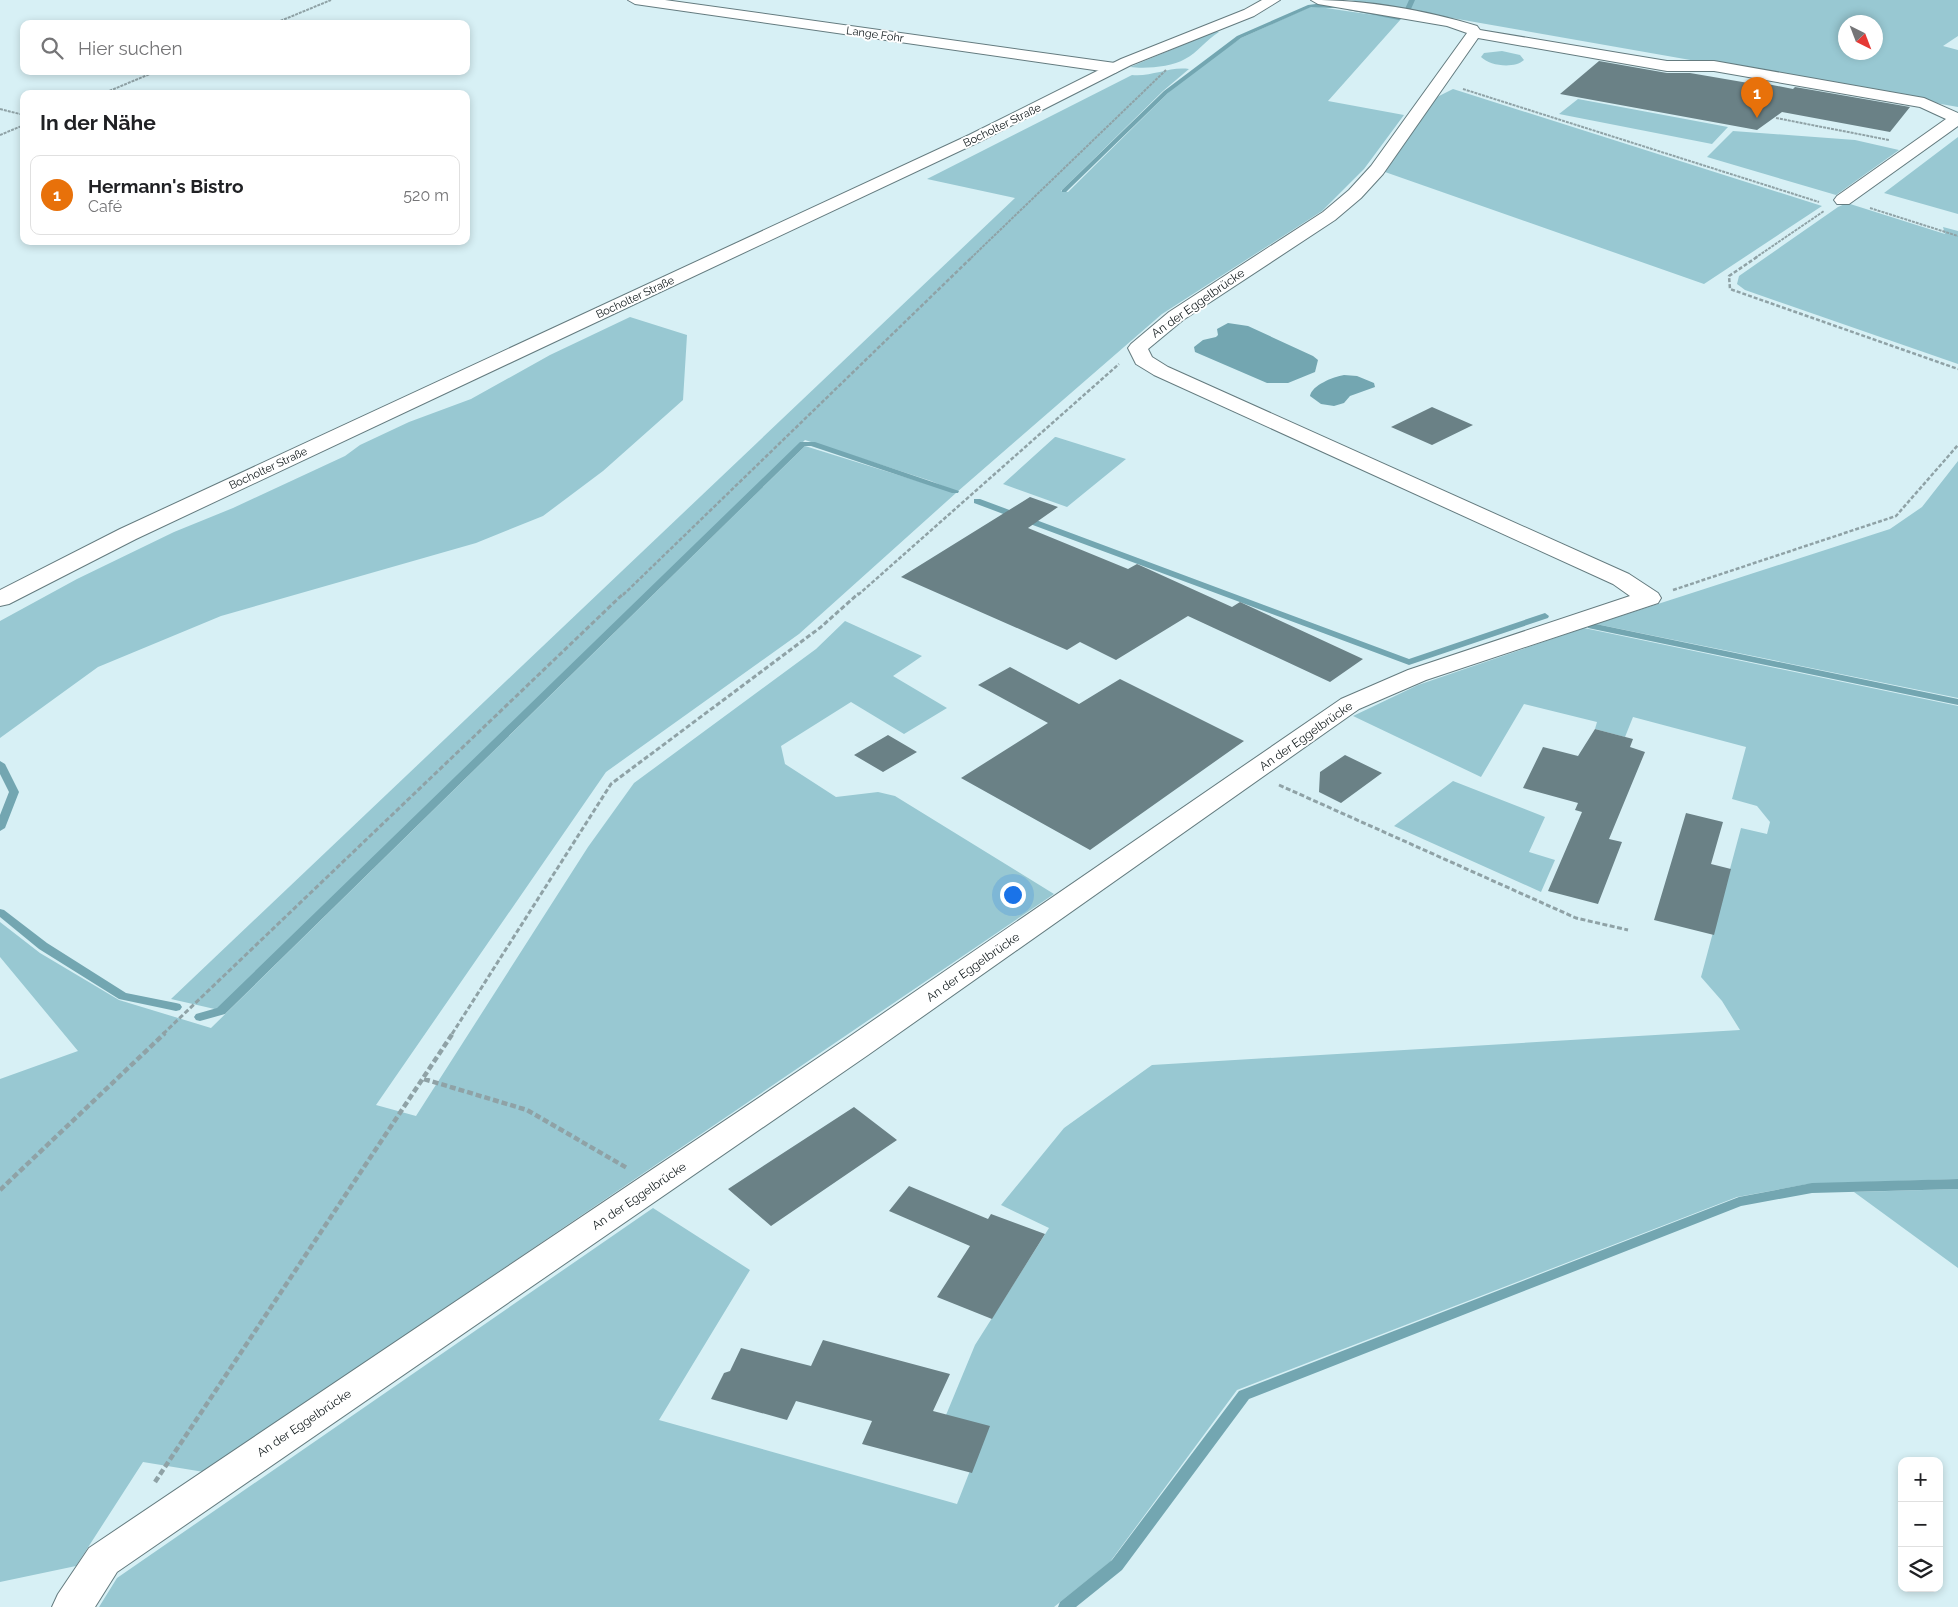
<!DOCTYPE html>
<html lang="de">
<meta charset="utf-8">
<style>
:root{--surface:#fff;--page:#f6f6f6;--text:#202124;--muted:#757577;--line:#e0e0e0;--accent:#438895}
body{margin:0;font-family:Raleway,sans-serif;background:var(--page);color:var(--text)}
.controls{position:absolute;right:15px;bottom:15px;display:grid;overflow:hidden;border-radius:10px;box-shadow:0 2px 8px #0003}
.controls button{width:45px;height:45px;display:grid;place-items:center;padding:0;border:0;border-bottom:1px solid var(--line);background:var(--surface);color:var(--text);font:25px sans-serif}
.compass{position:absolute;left:1838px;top:15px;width:45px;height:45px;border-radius:50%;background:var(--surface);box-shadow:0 2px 8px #0003;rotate:138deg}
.you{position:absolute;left:1012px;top:894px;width:18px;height:18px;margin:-12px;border:4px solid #fff;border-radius:50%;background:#1a73e8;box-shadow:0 0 0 8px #1a73e833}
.badge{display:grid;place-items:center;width:32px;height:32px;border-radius:50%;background:var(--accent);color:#fff;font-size:16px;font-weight:700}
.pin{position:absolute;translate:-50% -41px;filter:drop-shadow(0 1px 2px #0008)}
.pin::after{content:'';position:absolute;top:26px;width:18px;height:15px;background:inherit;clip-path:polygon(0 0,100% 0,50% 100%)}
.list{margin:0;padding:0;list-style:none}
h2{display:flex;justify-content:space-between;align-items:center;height:65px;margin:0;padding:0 20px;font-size:21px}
h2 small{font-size:16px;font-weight:400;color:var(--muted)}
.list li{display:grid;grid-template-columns:32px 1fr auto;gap:15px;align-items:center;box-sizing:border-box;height:80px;margin:0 10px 10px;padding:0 10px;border:1px solid var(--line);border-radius:10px}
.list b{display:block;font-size:19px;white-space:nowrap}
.list p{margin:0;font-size:16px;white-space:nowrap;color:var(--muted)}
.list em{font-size:16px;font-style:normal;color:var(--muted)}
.icon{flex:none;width:28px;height:28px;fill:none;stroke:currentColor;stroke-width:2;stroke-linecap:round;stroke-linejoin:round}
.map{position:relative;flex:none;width:1958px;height:1607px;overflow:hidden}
.search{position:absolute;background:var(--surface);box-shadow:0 2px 8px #0003;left:20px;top:20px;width:450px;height:55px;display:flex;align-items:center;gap:12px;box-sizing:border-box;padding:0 18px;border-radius:10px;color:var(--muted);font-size:19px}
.panel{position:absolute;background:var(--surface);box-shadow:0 2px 8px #0003;left:20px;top:90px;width:450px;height:155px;border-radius:10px}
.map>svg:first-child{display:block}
.green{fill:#98c8d2;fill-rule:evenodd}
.water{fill:#73a6b1}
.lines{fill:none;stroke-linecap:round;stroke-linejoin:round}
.stream{fill:#73a6b1;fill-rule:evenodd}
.building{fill:#6a8186}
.minor-casing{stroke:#647b7f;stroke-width:2}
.major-casing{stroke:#647b7f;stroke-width:2}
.path-far3{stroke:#8fa2a6;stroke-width:2;stroke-dasharray:3 1;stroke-linecap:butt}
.path-far2{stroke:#8fa2a6;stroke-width:2.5;stroke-dasharray:4 2;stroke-linecap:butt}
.path-far1{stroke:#8fa2a6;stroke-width:3;stroke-dasharray:5 2.5;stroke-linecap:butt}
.path{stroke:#8fa2a6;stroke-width:4.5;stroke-dasharray:6 3;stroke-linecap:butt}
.minor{fill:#fff;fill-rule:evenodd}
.major{fill:#fff;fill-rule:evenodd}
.labels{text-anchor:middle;stroke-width:4;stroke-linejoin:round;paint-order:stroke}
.far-street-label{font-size:11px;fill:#10191b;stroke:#fff}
.street-label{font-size:12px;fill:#10191b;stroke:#fff}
</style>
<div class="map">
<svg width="1958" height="1607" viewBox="0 0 1958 1607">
<rect width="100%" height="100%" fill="#d7f0f5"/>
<!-- green -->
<path class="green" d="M1349,0H1958V36L1943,46L1958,50V107ZM1846,22H1876V52H1846Z
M1312,6L1401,19L1328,101L1404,115L1364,169L1322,211L1162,314L957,492L931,481L805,440L219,1010L171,999L1015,198L927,179L1132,75C1152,77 1170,66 1189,69L1163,91L1061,191L1068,192L1170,91L1195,70L1241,38Z
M1216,31L1219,32C1206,40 1197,53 1185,59C1171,67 1146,69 1130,67Z
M1502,51L1520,55L1524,60C1514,69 1490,66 1481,57L1484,53Z
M1453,89L1822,206L1704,284L1385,172L1437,97Z
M1578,99L1728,127L1712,144L1559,114Z
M1733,131L1855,140L1899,150L1836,195L1707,157Z
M1958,137V214L1884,193Z
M1847,203L1945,234L1943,227L1958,231V364L1745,290L1737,284L1739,276L1838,207Z
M630,317L687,335L683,400L603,471L543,516L476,543L221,616L98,667L0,738V621L77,579L174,532L233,508L345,456L360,445L409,422L471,399L550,355Z
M1055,437H1056L1126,459L1067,507L1003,484Z
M805,446L956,493L799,634L606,772L376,1105L416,1116L588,847L634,783L816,649L845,621L922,656L893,676L947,708L904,734L851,702L781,746L785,764L836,797L878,792L895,796L1054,894L204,1472L143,1462L76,1566L0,1582V1079L78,1051L0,957V922L40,953L119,1000L211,1028Z
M1958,461V698L1596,624L1890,529L1922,507Z
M1584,628L1958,706V1179L1808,1184L1737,1197L1237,1390L1110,1562L1054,1607H99L117,1578L653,1208L750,1270L659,1420L957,1504L987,1427L946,1415L975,1345L1049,1228L1001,1205L1064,1128L1152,1065L1740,1030L1722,1001L1701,977L1741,828L1767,834L1770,822L1757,806L1732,799L1746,747L1633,717L1625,737L1595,729L1597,722L1524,704L1481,777L1353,716L1418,685Z
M1453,781L1545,817L1529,852L1555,860L1541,892L1394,826Z
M1958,1189V1268L1854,1192Z"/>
<!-- water -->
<path class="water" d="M1228,323L1248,326L1313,356L1318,360L1315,372L1288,383H1267L1195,352L1194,347L1203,340L1216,337L1218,335L1217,329Z
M1344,375L1357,376L1374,383L1375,387L1350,396L1344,403L1334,406L1321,404L1310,396C1312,385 1333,377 1344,375Z"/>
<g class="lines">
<!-- stream -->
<path class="stream" d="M1409,0H1415L1411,9L1408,11L1405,9Z
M1323,3L1339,7C1333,9 1319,7 1311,7L1241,38L1168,93L1066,192H1062V190L1164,91L1237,36L1308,5Z
M1350,7L1399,16L1402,18L1399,20L1348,10Z
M800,442H815L959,491L958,493H952L811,446H805L225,1014L200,1021L196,1020L194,1017L196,1014L217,1008Z
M974,499H980L1409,659L1542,614L1545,613L1549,616L1548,618L1409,665L974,503Z
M1591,623L1958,699V705L1588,628L1587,626L1588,624Z
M0,761L5,764L19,792L5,828L0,831V815L9,792L0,774Z
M0,909L4,910L47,943L126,993L176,1003L180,1004L182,1007L180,1010L176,1011L119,999L39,949L0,917Z
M1958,1179V1189L1812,1193L1741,1206L1249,1399L1122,1570L1076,1607H1058L1060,1602L1112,1560L1239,1391L1739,1197L1812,1183Z"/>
</g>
<!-- building -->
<path class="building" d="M1599,61L1667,73H1690L1760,85L1762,83L1793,89L1795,87L1910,107L1890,132L1782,112L1757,130L1560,94Z
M1432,407L1473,425L1432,445L1391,427Z
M1030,497L1058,507L1028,528L1128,569L1137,564L1232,607L1240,602L1363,659L1330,682L1188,616L1116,660L1080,642L1067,650L901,577Z
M1010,667L1079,704L1120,679L1244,741L1090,850L961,778L1048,723L978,685Z
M1595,729L1633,739L1630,747L1645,752L1609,839L1622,842L1598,904L1548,891L1582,812L1575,810L1578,803L1523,788L1543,747L1578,756Z
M888,735L917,752L883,772L854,755Z
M1345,755L1382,773L1341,803L1319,792L1320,772Z
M1686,813L1723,822L1711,864L1731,869L1714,935L1654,920Z
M854,1107L897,1140L771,1226L728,1189Z
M909,1186L988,1219L991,1214L1045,1234L992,1319L937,1297L970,1246L889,1211Z
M823,1340L950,1374L933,1411L990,1426L972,1473L862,1444L872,1421L796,1401L787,1420L711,1399L724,1373L730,1371L741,1348L811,1366Z"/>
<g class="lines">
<defs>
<path id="minor" d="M628,0H665L1115,63L1123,68L1115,73L635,4Z
M1311,0C1366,0 1425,10 1477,26L1480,30L1667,61H1714L1924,98L1958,113V126L1849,204H1837L1834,200L1837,196L1946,119L1920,107L1714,71H1667L1478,38L1383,174L1361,198L1335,220L1183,320L1148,349L1152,357L1168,367L1629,574L1658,593L1661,598L1658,603L1426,680L1359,709L868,1055L117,1572L95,1607H52L58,1594L89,1548L846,1039L1341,699L1408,670L1630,596L1613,584L1154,375L1136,364L1128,348L1131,344L1169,312L1323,212L1349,190L1371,166L1467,33L1447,26L1318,4Z"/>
<path id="major" d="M1262,0H1280L1254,16L1131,65L981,141L136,539L9,604L0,606V590L120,529L969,135L1121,59L1244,10Z"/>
</defs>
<!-- minor casing -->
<use href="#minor" class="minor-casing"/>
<!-- major casing -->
<use href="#major" class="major-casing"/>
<!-- path-far3 -->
<path class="path-far3" d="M273,24L331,0
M1463,89L1819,202
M102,94L157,71
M0,109L24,115
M1776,118L1889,140
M0,135L24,125
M1870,208L1958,236
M971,258L1166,70
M1755,258L1824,211"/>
<!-- path-far2 -->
<path class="path-far2" d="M1757,257L1729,276L1730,289L1958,369
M1673,590L1896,516L1958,445
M623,595L972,257
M858,595L1119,364"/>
<!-- path-far1 -->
<path class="path-far1" d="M1279,785L1576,918L1628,930
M163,1034L624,593
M452,1034L611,784L821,627L859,593"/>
<!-- path -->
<path class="path" d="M424,1079L527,1110L627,1168
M0,1190L165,1033
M155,1482L453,1033"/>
<!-- minor -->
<use href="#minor" class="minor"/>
<!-- major -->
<use href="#major" class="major"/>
</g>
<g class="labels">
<!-- far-street labels -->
<g class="far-street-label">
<text transform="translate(875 34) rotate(8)" y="4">Lange Fohr</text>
<text transform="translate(1002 125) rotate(-26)" y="4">Bocholter Straße</text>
<text transform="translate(635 297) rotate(-25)" y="4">Bocholter Straße</text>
<text transform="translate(268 468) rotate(-25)" y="4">Bocholter Straße</text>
</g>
<!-- street labels -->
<g class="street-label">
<text transform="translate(1198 303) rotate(-35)" y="4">An der Eggelbrücke</text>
<text transform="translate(1306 736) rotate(-35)" y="4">An der Eggelbrücke</text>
<text transform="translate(973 967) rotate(-35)" y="4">An der Eggelbrücke</text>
<text transform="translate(639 1196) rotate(-34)" y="4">An der Eggelbrücke</text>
<text transform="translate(304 1423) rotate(-34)" y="4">An der Eggelbrücke</text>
</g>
</g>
</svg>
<div class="controls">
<button>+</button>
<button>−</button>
<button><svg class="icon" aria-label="layers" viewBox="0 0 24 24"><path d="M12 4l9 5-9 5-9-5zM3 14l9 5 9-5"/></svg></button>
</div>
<svg class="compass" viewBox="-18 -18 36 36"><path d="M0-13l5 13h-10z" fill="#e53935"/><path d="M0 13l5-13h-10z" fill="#757577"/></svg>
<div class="you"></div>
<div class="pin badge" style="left:1757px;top:118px;background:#e8710a">1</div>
<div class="search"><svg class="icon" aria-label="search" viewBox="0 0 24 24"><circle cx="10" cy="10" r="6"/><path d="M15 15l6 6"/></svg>Hier suchen</div>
<section class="panel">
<h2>In der Nähe<small></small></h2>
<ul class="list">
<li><span class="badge" style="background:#e8710a">1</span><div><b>Hermann's Bistro</b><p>Café</p></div><em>520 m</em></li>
</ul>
</section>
</div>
